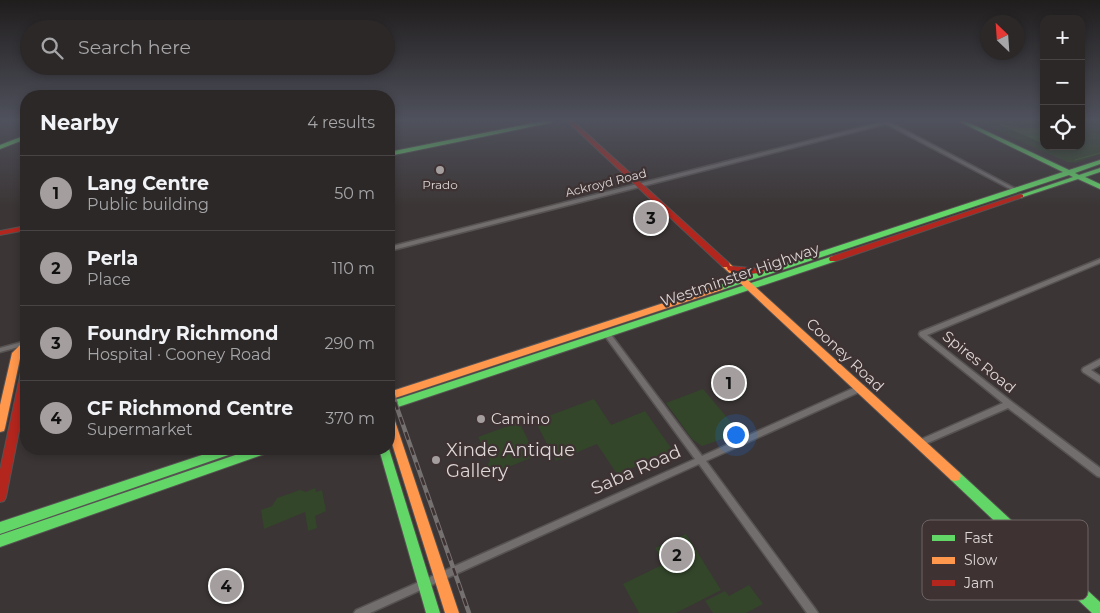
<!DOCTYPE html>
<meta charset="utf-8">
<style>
:root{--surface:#2c2828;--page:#383434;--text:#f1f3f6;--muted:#a6a6a8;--line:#484445;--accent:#a49e9e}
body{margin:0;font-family:Montserrat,sans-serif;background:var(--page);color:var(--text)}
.controls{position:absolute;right:15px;top:15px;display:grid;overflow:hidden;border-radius:10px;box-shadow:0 2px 8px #0003}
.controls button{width:45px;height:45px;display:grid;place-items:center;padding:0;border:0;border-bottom:1px solid var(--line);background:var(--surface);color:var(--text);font:25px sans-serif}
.compass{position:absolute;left:980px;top:15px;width:45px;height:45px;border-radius:50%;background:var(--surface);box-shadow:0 2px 8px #0003;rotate:335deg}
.you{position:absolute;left:735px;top:434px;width:18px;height:18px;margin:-12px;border:4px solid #fff;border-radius:50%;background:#1a73e8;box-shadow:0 0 0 8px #1a73e833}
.badge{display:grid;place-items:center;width:32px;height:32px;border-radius:50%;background:var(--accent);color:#111;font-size:16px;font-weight:700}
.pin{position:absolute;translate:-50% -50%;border:2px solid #fff;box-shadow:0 1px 5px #0006}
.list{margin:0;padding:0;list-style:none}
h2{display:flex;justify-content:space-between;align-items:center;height:65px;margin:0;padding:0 20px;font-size:21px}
h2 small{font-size:16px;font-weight:400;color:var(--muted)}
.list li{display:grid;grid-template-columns:32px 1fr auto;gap:15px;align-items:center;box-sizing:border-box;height:75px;padding:0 20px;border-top:1px solid var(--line)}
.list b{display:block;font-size:19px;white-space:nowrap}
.list p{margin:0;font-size:16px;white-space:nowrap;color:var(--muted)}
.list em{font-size:16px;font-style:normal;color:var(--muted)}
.icon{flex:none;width:28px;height:28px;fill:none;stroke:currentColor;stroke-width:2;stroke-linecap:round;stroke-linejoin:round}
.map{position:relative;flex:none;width:1100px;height:613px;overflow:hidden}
.search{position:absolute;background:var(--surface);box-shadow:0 2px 8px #0003;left:20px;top:20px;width:375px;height:55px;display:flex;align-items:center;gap:12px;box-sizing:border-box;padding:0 18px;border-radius:28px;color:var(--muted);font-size:19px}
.panel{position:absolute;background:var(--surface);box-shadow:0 2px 8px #0003;left:20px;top:90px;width:375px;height:365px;border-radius:20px}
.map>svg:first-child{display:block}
.green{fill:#33462a}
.water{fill:#3f5d30}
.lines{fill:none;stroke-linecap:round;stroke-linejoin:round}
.stream{stroke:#3f5d30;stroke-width:1}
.street-casing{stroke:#575252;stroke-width:3}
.fast-casing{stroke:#575252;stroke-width:2}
.slow-casing{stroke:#575252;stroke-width:2}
.jam-casing{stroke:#575252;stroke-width:2}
.street{fill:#726e6e;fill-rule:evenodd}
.fast{fill:#63d668;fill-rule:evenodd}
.slow{fill:#ff974d;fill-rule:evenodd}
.jam{fill:#b3261e;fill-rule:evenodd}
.rail-far1-casing{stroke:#767171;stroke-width:4}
.rail-casing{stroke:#767171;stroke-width:4.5}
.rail-far1{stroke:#3e3233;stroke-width:2;stroke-dasharray:5.5;stroke-linecap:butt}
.rail{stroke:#3e3233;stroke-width:2.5;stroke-dasharray:8;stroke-linecap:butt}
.poi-dot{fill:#a49e9e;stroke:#3e3233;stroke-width:2}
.labels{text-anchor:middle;stroke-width:4.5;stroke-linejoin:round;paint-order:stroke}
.far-street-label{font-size:12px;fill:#ddd6d6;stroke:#3e3233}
.far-poi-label{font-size:12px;fill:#ddd6d6;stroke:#3e3233}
.street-label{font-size:15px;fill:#ddd6d6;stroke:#3e3233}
.poi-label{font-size:15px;fill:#ddd6d6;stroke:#3e3233;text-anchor:start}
.near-poi-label{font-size:18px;fill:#ddd6d6;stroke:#3e3233;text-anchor:start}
.near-street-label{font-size:18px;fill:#ddd6d6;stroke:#3e3233}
.key{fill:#3e3233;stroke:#6e6364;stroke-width:1}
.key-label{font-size:14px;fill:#ddd6d6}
</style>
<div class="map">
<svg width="1100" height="613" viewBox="0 0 1100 613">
<rect width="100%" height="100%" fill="#3b3535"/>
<!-- green -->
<path class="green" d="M975,121H1044V146H1081V121H1100V154L1075,163L1067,162Z
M703,389L740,433L702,446L692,439L666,403Z
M594,399L611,425L645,411L671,448L667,450L669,453L617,474L597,444L556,461L535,421Z
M519,422L536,456L482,477L490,460L478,437Z
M315,488L316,492L322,490L326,511L315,516L317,528L308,531L305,512L264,529L261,510L272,506L277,498L300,490L306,492Z
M686,534L721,590L676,613H639L623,584L664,564L655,548Z
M749,585L763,604L746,613H713L705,601L725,591L729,596Z"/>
<!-- water -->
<path class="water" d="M996,123L1019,128H1044V144Z"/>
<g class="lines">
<!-- stream -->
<path class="stream" d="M991,121L996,123
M1075,160L1100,153"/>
<defs>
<path id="street" d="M882,121H888L1018,190L1016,191H1014L886,124L389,251V247L882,122Z
M1100,259V263L927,335L1012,402L1100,468V477L1097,476L1008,408L923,445L920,446L917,445L916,443L917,441L1003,403L920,336L919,334L920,332Z
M605,332H609L702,456L858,386L861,385L864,386L865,388L864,390L706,461L816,610L818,613H807L699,464L370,613H354L356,610L695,459L605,336L604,334Z
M26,341V345L0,352V348Z
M1100,359V365L1091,370L1100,376V383L1083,372L1082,370L1083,368Z"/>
<path id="fast" d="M543,121H553L550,123L389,156V152Z
M958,121H965L1069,170L1100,160V164L1075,173L1079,175L1100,168V172L1085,177L1100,184V189L1078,179L1023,197L1021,198L1017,196L1073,177L1069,175L722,290H716L715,288L716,286L1063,172Z
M26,135V139L0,149V145Z
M833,256L837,259L836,261L389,410V402Z
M389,448V449L440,613H426L379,449H389Z
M220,449H238L237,452L0,534V522Z
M253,449H271L270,452L0,547V535Z
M955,471L959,472L1100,602V613H1092L951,480L949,476L951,472Z"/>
<path id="slow" d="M726,262L729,263L959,472L961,476L959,480L955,481L951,480L723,267L722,265Z
M719,285L723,288L722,290L389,400V392Z
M26,341V349L21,354L5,428L4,431L0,432V405L12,353L23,342Z
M389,414L393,415L459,613H445L389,434Z"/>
<path id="jam" d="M567,121H573L729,263L730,266L760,269L763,270L764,272L763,274L731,271L728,270L727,267H723Z
M1021,194L1023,195V197L836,261H830L829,259L830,257Z
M26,226V230L0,235V231Z
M26,368V395L6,497L4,501L0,502V470L21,372L23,369Z"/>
</defs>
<!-- street casing -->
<use href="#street" class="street-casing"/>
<!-- fast casing -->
<use href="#fast" class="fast-casing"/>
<!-- slow casing -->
<use href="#slow" class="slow-casing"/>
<!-- jam casing -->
<use href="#jam" class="jam-casing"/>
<!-- street -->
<use href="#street" class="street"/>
<!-- fast -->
<use href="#fast" class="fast"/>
<!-- slow -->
<use href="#slow" class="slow"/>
<!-- jam -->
<use href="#jam" class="jam"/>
<defs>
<path id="rail-far1" d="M389,384L396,403"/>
<path id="rail" d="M395,402L469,613"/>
</defs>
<!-- rail-far1 casing -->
<use href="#rail-far1" class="rail-far1-casing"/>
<!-- rail casing -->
<use href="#rail" class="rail-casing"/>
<!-- rail-far1 -->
<use href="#rail-far1" class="rail-far1"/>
<!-- rail -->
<use href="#rail" class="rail"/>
</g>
<!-- sky -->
<linearGradient id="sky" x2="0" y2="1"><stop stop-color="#201d1d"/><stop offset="0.58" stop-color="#4f515c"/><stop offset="1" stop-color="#4f515c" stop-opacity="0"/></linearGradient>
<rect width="1100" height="207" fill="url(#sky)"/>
<!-- markers -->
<g class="poi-dot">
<circle cx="440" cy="170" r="5"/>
<circle cx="481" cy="419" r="5"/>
<circle cx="436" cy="460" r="5"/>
</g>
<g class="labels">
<!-- far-street labels -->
<g class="far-street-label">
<text transform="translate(606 183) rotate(-14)" y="4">Ackroyd Road</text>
</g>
<!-- far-poi labels -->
<g class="far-poi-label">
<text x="440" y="189">Prado</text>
</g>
<!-- street labels -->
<g class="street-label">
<text transform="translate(740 275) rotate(-19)" y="5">Westminster Highway</text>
<text transform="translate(845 355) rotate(43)" y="5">Cooney Road</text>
<text transform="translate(979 362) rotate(39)" y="5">Spires Road</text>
</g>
<!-- poi labels -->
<g class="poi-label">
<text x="491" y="424">Camino</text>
</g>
<!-- near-poi labels -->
<g class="near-poi-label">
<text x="446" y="456">Xinde Antique<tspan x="446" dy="21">Gallery</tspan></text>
</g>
<!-- near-street labels -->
<g class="near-street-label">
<text transform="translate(636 470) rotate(-24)" y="6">Saba Road</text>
</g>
</g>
<!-- legend -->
<rect x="922" y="520" width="166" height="80" rx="8" class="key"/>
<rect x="932" y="535" width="23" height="6" fill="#63d668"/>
<rect x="932" y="557" width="23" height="7" fill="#ff974d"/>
<rect x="932" y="580" width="23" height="6" fill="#b3261e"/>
<g class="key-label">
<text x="964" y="543">Fast</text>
<text x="964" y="565">Slow</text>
<text x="964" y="588">Jam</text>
</g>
</svg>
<div class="controls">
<button>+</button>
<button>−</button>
<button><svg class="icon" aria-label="locate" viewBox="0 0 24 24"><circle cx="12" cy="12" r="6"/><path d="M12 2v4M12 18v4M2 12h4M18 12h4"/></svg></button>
</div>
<svg class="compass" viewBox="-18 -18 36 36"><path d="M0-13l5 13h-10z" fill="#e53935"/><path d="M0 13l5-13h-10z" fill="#a6a6a8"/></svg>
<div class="you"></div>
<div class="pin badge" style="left:729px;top:383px">1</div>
<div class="pin badge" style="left:677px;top:555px">2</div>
<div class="pin badge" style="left:651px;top:218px">3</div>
<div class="pin badge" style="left:226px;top:586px">4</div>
<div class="search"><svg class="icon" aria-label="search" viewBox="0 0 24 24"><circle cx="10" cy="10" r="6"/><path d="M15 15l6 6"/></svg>Search here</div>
<section class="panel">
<h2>Nearby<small>4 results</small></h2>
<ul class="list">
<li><span class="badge">1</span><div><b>Lang Centre</b><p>Public building</p></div><em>50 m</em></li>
<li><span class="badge">2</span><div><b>Perla</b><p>Place</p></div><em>110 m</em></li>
<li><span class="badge">3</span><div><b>Foundry Richmond</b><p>Hospital · Cooney Road</p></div><em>290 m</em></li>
<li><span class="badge">4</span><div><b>CF Richmond Centre</b><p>Supermarket</p></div><em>370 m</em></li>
</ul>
</section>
</div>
